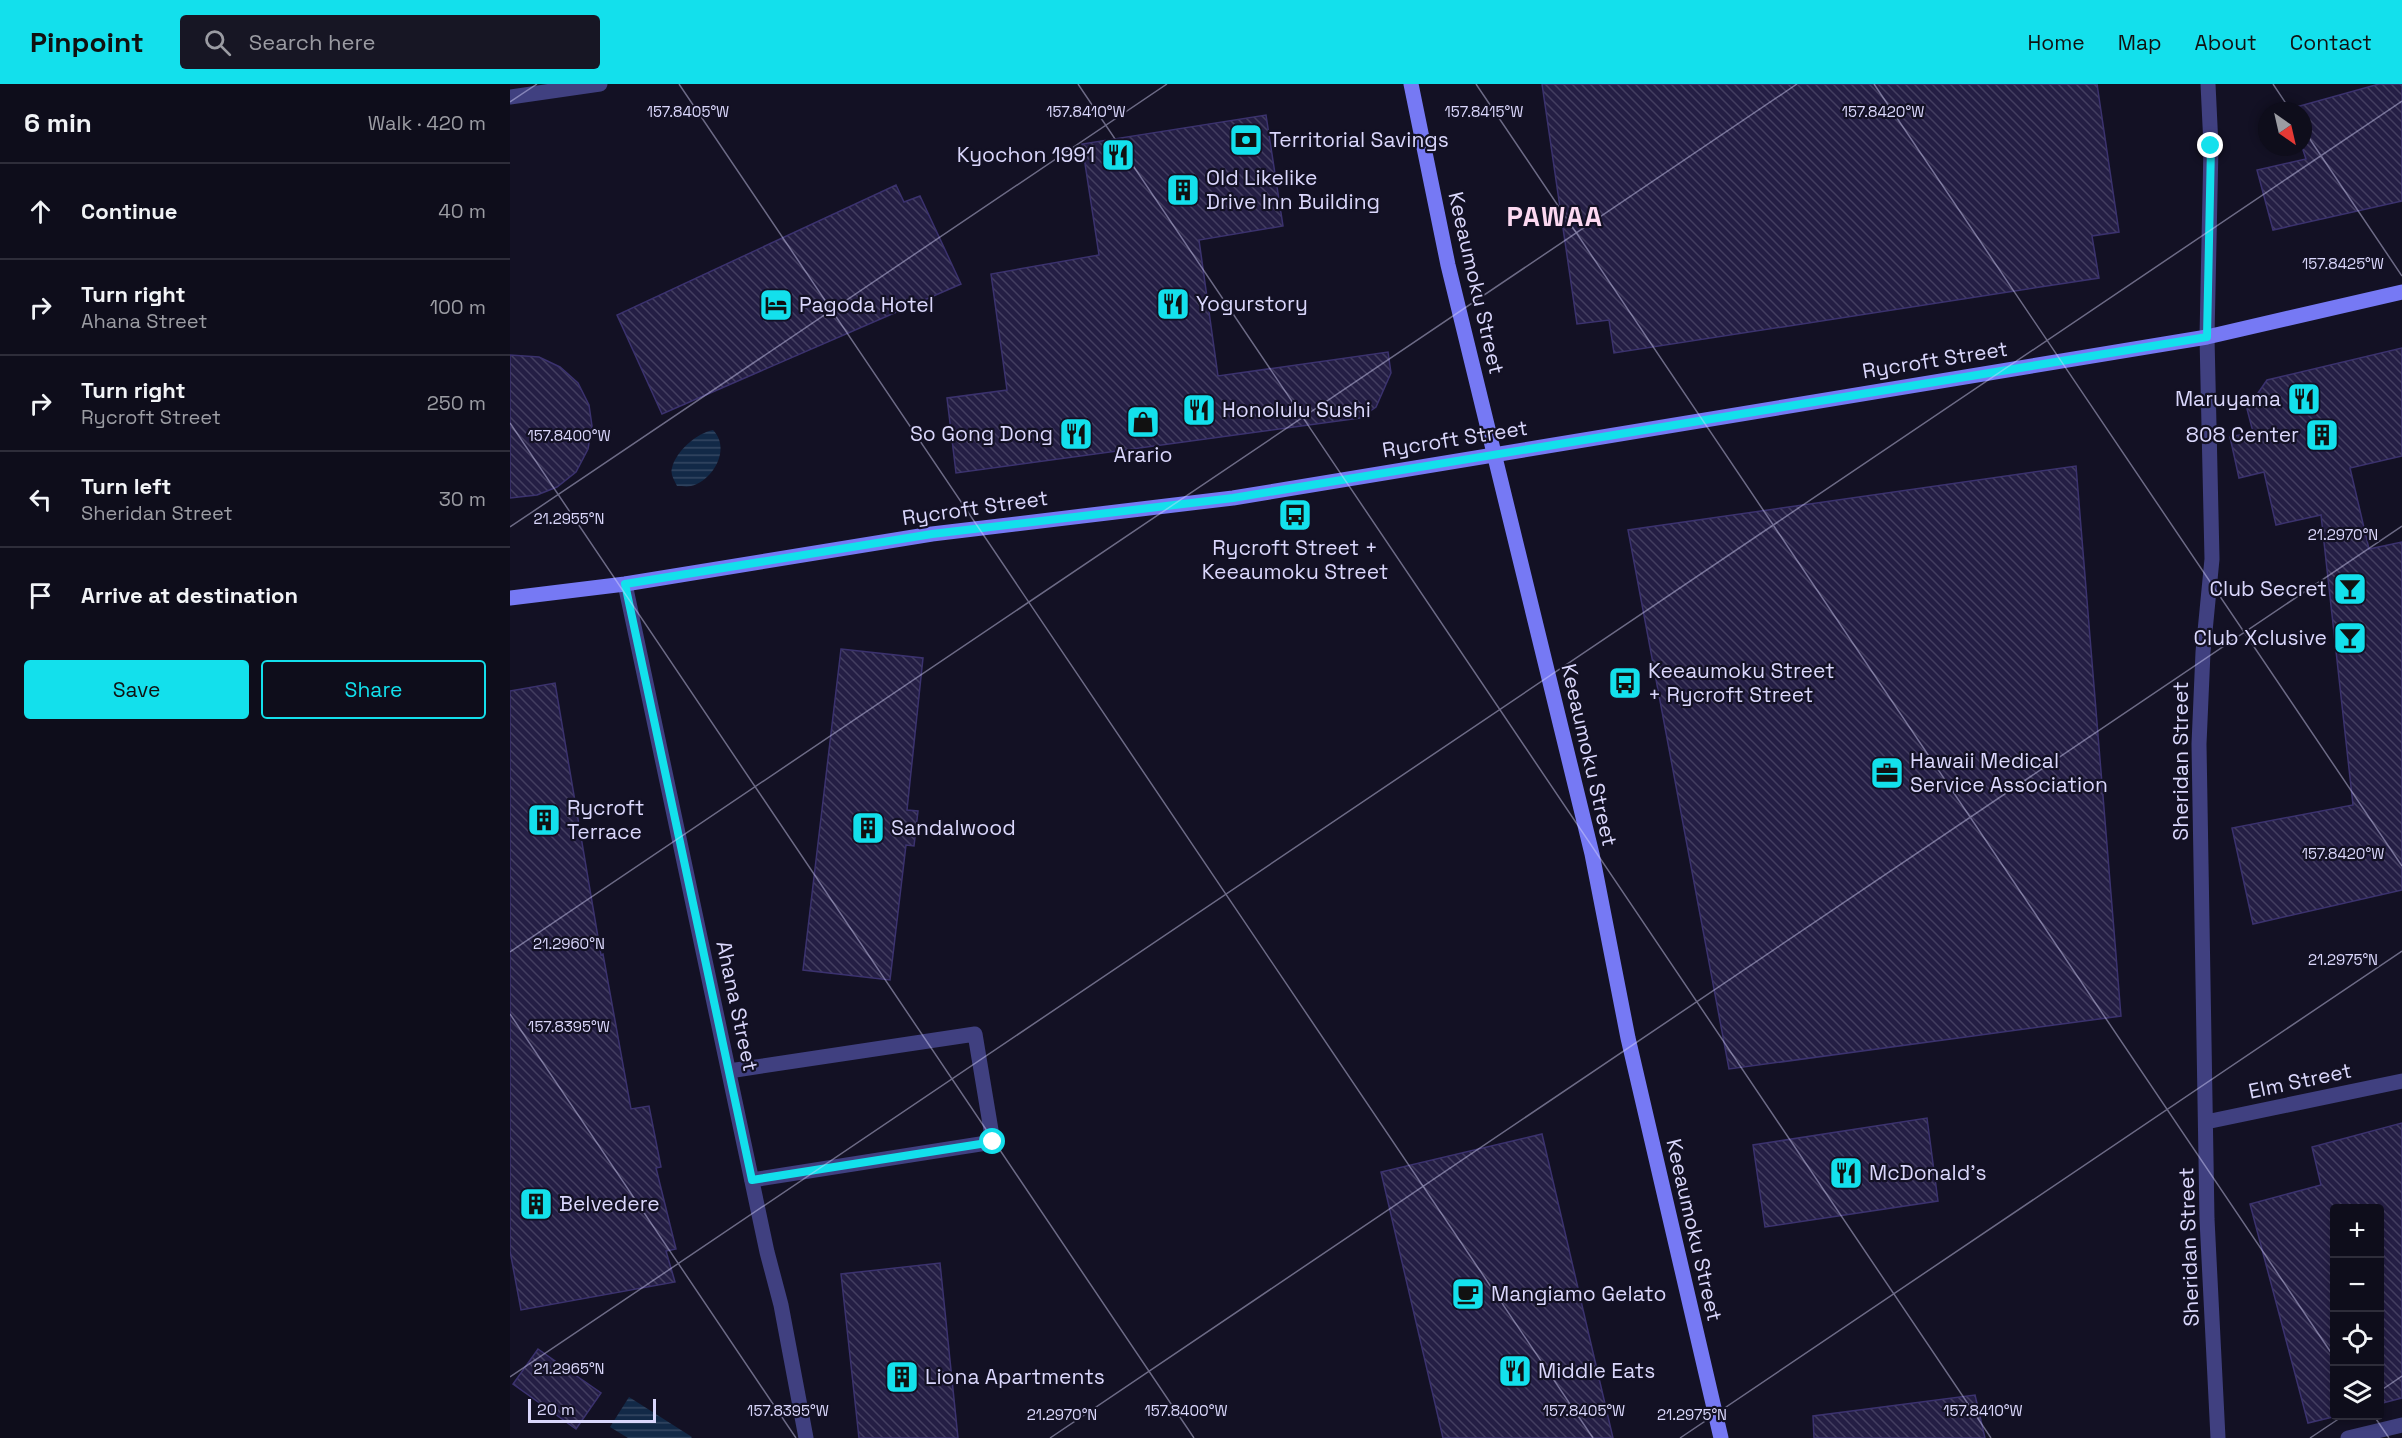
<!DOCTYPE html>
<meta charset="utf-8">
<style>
:root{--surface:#0e0d1b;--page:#171624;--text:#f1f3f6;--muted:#9b9ca3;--line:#2e2d3a;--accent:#13e0ec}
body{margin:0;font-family:"Space Grotesk",sans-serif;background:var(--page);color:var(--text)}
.controls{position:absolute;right:18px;bottom:18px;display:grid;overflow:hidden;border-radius:6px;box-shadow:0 3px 9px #0003}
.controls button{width:54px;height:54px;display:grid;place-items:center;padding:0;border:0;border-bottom:2px solid var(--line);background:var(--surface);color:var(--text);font:30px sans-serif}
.compass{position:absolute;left:1748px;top:18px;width:54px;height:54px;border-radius:50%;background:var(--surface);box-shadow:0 3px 9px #0003;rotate:146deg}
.scale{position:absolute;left:18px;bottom:15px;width:128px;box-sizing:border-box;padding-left:6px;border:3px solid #dad7fc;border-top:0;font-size:16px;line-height:21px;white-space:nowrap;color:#dad7fc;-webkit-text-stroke:4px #131124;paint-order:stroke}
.stop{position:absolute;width:18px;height:18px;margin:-14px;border:4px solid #13e0ec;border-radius:50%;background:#fff}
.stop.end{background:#13e0ec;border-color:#fff;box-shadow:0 2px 6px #0008}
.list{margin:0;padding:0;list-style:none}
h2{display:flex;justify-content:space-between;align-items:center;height:78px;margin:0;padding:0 24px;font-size:26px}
h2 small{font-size:20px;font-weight:400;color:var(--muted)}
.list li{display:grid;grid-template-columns:39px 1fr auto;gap:18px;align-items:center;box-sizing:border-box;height:96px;padding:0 24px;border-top:2px solid var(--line)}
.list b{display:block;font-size:22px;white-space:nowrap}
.list p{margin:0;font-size:20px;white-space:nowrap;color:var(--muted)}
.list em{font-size:20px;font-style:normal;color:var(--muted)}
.actions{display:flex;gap:12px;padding:18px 24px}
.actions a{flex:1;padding:14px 0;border:2px solid var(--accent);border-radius:6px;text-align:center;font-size:21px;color:var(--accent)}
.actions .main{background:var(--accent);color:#111}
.icon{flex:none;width:33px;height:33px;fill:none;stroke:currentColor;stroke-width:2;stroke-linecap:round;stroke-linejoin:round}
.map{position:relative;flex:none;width:1892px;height:1354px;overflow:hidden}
header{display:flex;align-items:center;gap:36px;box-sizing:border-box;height:84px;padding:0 30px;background:var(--accent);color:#111}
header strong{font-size:28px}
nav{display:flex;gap:33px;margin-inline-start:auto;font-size:21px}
.search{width:420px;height:54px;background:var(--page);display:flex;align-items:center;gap:15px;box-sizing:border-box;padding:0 21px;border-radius:6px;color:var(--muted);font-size:22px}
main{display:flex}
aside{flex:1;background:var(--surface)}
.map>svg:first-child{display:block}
.water{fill:url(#water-rules)}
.building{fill:url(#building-back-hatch);stroke:#3b326e;stroke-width:1.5}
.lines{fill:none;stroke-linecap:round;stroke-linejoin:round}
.lane{stroke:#404080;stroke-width:15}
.street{stroke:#404080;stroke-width:15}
.secondary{stroke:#7679f4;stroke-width:15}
.route{stroke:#13e0ec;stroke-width:8}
.ticks{fill:none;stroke:#dad7fc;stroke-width:1.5;stroke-opacity:0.45}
.labels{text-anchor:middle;stroke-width:4.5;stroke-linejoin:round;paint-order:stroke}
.poi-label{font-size:21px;fill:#dad7fc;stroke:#131124;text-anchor:start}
.street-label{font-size:21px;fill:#dad7fc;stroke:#131124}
.district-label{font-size:27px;font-weight:bold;letter-spacing:1.5px;fill:#fcd9f1;stroke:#131124}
.ticks-label{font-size:15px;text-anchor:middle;fill:#dad7fc;stroke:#131124;stroke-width:4.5;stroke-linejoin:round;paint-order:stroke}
</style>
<header>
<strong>Pinpoint</strong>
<div class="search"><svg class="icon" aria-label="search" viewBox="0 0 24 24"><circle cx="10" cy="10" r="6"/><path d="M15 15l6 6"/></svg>Search here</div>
<nav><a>Home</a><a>Map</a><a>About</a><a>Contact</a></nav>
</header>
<main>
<aside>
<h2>6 min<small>Walk · 420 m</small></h2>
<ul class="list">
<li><svg class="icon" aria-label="ahead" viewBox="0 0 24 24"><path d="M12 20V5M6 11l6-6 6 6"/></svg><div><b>Continue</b></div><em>40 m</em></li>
<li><svg class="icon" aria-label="right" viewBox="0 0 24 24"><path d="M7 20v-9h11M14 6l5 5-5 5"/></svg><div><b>Turn right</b><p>Ahana Street</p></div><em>100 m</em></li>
<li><svg class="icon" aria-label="right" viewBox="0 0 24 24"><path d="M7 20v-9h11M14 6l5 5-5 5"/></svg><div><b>Turn right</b><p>Rycroft Street</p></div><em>250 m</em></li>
<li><svg class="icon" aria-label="left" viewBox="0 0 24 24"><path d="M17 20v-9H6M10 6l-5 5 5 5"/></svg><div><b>Turn left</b><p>Sheridan Street</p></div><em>30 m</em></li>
<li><svg class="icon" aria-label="arrive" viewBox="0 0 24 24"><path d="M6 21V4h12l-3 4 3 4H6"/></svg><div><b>Arrive at destination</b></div></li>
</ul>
<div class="actions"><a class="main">Save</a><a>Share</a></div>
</aside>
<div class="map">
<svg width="1892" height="1354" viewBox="0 0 1892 1354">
<defs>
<pattern id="water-rules" width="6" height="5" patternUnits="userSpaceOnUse" patternTransform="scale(1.5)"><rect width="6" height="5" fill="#122947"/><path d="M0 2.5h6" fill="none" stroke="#344762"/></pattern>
<pattern id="building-back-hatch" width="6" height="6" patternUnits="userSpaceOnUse" patternTransform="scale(1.5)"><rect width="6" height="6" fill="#241e44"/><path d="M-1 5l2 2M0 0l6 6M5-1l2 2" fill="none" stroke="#433e60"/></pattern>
</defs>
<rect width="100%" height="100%" fill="#131124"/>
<!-- water -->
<path class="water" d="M203,346C221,364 204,396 181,402C177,403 171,402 167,402C164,396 160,390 162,384C166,367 187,349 203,346Z
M119,1313L182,1353L181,1354H118L100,1343Z"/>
<!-- building -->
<path class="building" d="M1032,0H1587L1609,148L1582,152L1589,194L1104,269L1099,236L1067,240Z
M1869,0H1892V117L1763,146L1747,86L1796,75L1792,63L1793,27H1780L1779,25Z
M756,31L773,142L689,156L708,292L878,268L881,289L866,323L850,334L446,389L437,314L497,306L481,190L589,171L572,60Z
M386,101L394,118L410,112L451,200L152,330L107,231Z
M1892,264V372L1840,384L1859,465L1892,458V806L1743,840L1722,744L1843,721L1811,431L1766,441L1754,388L1729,394L1720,353L1743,348L1737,325L1757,296Z
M0,271L29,273L50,283L68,299L79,321L82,342L78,365L66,388L47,403L27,411L0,414Z
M1566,382L1611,932L1219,985L1118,446Z
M331,565L413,574L397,726L408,727L404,762L396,761L380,896L293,886Z
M45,599L91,871L93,870L121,1025L139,1022L151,1083L146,1084L166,1165L156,1167L165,1198L11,1226L0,1167V607Z
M1417,1034L1428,1117L1255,1143L1243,1061Z
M1892,1039V1314L1869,1320V1125H1824V1332H1827L1798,1339L1740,1120L1811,1101L1802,1063Z
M1032,1050L1103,1354H933L871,1088Z
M430,1179L448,1354H349L331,1190Z
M28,1265L91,1309L66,1345L3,1300Z
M1465,1311L1475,1354H1304L1303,1332Z"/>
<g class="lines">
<!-- lane -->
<path class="lane" d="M219,987L465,950L483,1058L242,1096"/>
<!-- street -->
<path class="street" d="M1698,0L1701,62L1697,253L1702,475L1693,568L1689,660L1697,1135L1708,1354
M0,13L90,0
M115,500L257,1168L271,1221L296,1354
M1696,1038L1892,997
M1838,1354L1892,1341"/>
<!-- secondary -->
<path class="secondary" d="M901,0L938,181L1082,770L1118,954L1211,1354
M0,514L115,500L422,450L723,414L1697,253L1892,208"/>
</g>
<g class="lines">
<!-- route -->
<path class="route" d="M483,1058L242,1096L115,500L422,450L723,414L1697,253L1701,62"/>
</g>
<!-- ticks -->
<path class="ticks" d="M169,0L1083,1354M568,0L1481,1354M966,0L1824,1273M1364,0L1892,782M1763,0L1781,27M0,18L27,0M1793,45L1892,192M0,339L684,1354M0,443L657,0M0,868L1287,0M0,930L286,1354M0,1293L1892,17M1870,1307L1892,1292M1864,1332L1879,1354M540,1354L1892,442M1170,1354L1892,867M1800,1354L1833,1332"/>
<!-- icons -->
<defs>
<symbol id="bank-square" viewBox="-11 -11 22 22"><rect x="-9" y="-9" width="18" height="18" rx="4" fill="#13e0ec" stroke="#131124"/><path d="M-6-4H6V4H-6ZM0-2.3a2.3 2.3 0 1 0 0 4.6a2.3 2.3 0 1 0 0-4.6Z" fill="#111"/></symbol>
<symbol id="restaurant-square" viewBox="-11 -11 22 22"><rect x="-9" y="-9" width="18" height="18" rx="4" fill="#13e0ec" stroke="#131124"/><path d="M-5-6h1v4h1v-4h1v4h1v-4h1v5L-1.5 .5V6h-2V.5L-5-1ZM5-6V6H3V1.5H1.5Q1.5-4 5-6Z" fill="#111"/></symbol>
<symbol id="building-square" viewBox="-11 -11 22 22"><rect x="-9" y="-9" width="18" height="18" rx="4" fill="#13e0ec" stroke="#131124"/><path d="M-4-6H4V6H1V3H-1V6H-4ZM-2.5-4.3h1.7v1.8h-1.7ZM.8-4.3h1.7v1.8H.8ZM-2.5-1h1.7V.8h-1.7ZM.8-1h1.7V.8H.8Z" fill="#111"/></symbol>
<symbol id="hotel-square" viewBox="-11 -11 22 22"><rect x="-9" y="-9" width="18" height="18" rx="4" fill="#13e0ec" stroke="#131124"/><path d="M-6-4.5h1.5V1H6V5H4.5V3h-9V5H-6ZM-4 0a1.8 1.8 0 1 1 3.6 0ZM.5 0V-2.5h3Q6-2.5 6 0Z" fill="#111"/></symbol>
<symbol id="shop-square" viewBox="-11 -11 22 22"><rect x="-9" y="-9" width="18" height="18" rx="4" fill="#13e0ec" stroke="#131124"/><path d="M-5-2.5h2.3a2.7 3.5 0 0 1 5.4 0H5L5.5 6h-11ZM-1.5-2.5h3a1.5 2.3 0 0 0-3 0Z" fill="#111"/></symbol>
<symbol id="bus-square" viewBox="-11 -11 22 22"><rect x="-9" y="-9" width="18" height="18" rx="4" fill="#13e0ec" stroke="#131124"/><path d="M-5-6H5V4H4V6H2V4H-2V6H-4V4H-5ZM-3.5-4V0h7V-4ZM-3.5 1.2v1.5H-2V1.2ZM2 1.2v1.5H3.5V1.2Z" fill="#111"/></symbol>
<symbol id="bar-square" viewBox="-11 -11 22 22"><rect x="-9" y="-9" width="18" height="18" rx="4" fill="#13e0ec" stroke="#131124"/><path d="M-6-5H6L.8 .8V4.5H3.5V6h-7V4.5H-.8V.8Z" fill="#111"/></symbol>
<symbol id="office-square" viewBox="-11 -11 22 22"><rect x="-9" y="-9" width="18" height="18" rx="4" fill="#13e0ec" stroke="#131124"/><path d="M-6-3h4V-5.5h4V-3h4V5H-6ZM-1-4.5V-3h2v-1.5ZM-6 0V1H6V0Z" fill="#111"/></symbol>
<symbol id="cafe-square" viewBox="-11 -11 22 22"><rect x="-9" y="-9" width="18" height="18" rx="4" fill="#13e0ec" stroke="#131124"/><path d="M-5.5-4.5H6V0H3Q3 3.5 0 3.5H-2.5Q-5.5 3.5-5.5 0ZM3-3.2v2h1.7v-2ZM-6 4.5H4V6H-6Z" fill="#111"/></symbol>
</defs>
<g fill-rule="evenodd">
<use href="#bank-square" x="717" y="37" width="38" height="38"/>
<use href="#restaurant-square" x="589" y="52" width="38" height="38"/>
<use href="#building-square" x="654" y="87" width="38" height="38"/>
<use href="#restaurant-square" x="644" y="201" width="38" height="38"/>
<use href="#hotel-square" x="247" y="202" width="38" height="38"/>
<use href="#restaurant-square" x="1775" y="296" width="38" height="38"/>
<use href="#restaurant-square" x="670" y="307" width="38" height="38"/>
<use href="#shop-square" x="614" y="319" width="38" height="38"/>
<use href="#restaurant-square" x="547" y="331" width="38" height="38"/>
<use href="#building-square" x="1793" y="332" width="38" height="38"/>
<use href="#bus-square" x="766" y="412" width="38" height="38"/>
<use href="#bar-square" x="1821" y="486" width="38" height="38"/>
<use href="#bar-square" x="1821" y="535" width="38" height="38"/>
<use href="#bus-square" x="1096" y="580" width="38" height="38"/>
<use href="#office-square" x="1358" y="670" width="38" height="38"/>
<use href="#building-square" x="15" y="717" width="38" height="38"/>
<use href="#building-square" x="339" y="725" width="38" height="38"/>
<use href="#restaurant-square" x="1317" y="1070" width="38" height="38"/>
<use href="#building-square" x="7" y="1101" width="38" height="38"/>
<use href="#cafe-square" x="939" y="1191" width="38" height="38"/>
<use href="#restaurant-square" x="986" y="1268" width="38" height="38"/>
<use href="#building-square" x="373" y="1274" width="38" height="38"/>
</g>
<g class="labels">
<!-- poi labels -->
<g class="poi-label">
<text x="759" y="63">Territorial Savings</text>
<text x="585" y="78" text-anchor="end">Kyochon 1991</text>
<text x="696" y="101">Old Likelike<tspan x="696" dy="24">Drive Inn Building</tspan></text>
<text x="686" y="227">Yogurstory</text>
<text x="289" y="228">Pagoda Hotel</text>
<text x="1771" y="322" text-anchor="end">Maruyama</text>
<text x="712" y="333">Honolulu Sushi</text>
<text x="543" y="357" text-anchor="end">So Gong Dong</text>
<text x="1789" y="358" text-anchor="end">808 Center</text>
<text x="633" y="378" text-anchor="middle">Arario</text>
<text x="785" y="471" text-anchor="middle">Rycroft Street +<tspan x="785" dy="24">Keeaumoku Street</tspan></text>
<text x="1817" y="512" text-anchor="end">Club Secret</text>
<text x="1817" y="561" text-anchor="end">Club Xclusive</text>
<text x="1138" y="594">Keeaumoku Street<tspan x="1138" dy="24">+ Rycroft Street</tspan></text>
<text x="1400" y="684">Hawaii Medical<tspan x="1400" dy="24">Service Association</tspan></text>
<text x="57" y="731">Rycroft<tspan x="57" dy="24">Terrace</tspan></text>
<text x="381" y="751">Sandalwood</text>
<text x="1359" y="1096">McDonald's</text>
<text x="49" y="1127">Belvedere</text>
<text x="981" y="1217">Mangiamo Gelato</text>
<text x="1028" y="1294">Middle Eats</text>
<text x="415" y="1300">Liona Apartments</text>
</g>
<!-- street labels -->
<g class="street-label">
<text transform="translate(966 199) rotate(77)" y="7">Keeaumoku Street</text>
<text transform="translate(1425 276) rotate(-9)" y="7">Rycroft Street</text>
<text transform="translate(945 355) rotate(-9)" y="7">Rycroft Street</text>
<text transform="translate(465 424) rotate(-8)" y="7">Rycroft Street</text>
<text transform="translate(1079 671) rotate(77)" y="7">Keeaumoku Street</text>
<text transform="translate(1671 677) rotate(-90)" y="7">Sheridan Street</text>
<text transform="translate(227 922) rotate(78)" y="7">Ahana Street</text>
<text transform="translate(1790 997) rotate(-12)" y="7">Elm Street</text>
<text transform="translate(1184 1146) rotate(77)" y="7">Keeaumoku Street</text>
<text transform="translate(1679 1163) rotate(-92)" y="7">Sheridan Street</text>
</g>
<!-- district labels -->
<g class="district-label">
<text x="1045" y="142">PAWAA</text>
</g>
</g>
<g class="ticks-label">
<text x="1373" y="33">157.8420°W</text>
<text x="178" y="33">157.8405°W</text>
<text x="576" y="33">157.8410°W</text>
<text x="974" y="33">157.8415°W</text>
<text x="1833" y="185">157.8425°W</text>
<text x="59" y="357">157.8400°W</text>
<text x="59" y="440">21.2955°N</text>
<text x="1833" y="456">21.2970°N</text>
<text x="1833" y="775">157.8420°W</text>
<text x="59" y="865">21.2960°N</text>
<text x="1833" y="881">21.2975°N</text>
<text x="59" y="948">157.8395°W</text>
<text x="59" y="1290">21.2965°N</text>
<text x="278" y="1332">157.8395°W</text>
<text x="676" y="1332">157.8400°W</text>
<text x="1074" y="1332">157.8405°W</text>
<text x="1473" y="1332">157.8410°W</text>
<text x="552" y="1336">21.2970°N</text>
<text x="1182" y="1336">21.2975°N</text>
</g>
</svg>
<div class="controls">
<button>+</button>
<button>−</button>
<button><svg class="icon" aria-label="locate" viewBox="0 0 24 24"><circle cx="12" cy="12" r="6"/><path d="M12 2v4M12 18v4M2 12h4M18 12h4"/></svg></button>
<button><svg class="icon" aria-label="layers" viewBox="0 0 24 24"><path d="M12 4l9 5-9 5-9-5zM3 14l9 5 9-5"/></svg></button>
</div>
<svg class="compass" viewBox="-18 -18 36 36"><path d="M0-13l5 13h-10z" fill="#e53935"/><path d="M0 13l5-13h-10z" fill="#9b9ca3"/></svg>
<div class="scale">20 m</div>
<div class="stop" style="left:483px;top:1058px"></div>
<div class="stop end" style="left:1701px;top:62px"></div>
</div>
</main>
